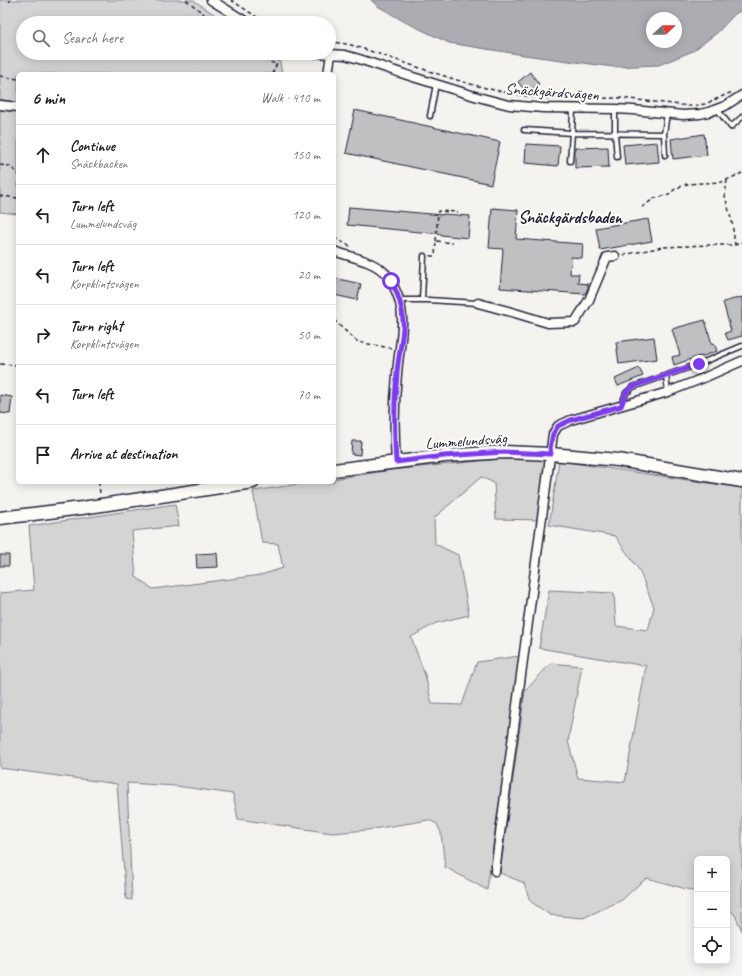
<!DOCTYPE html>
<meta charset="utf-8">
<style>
:root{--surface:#fff;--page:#f2f2f2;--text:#202124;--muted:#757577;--line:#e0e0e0}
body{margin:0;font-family:Caveat,sans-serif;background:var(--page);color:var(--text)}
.controls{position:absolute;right:12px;bottom:12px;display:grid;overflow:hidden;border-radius:6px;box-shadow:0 2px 10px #0003}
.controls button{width:36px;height:36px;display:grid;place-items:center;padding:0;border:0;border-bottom:1px solid var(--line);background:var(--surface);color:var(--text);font:20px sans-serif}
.compass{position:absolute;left:646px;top:12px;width:36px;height:36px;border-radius:50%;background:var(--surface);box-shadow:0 2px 10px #0003;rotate:68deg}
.stop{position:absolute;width:12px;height:12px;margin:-9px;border:3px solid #7c3aed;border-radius:50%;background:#fff}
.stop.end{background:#7c3aed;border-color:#fff;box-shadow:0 1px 4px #0008}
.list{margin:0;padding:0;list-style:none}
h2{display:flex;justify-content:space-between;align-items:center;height:52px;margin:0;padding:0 16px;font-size:17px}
h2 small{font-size:13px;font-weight:400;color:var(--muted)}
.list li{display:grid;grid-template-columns:26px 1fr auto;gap:12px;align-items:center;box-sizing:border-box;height:60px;padding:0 16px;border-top:1px solid var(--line)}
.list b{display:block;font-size:15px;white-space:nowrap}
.list p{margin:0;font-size:13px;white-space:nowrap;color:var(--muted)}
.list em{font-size:13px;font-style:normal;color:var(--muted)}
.icon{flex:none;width:22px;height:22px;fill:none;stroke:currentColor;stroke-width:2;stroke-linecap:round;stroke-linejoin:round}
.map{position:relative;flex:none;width:742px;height:976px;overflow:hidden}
.search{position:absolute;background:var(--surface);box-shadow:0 2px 10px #0003;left:16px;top:16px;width:320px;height:44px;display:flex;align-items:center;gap:10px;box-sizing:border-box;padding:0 14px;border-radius:22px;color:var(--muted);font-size:15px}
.panel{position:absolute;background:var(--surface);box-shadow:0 2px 10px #0003;left:16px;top:72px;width:320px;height:412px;border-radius:6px}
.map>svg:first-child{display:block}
.green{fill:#d5d4d5;stroke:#7c7b88}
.water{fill:#acacb2;stroke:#757582;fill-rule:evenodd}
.building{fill:#c0bfc2;stroke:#22223b}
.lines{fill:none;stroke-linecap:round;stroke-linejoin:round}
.service-casing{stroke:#22223b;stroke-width:7}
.minor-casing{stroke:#22223b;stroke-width:11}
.secondary-casing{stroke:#22223b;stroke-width:15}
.path{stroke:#22223b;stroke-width:1.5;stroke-dasharray:4 3;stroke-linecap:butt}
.service{stroke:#fdfcf7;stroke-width:4}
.minor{stroke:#fdfcf7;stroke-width:8}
.secondary{stroke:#fdfcf7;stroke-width:12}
.route{stroke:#7c3aed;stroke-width:5}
.labels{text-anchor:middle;stroke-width:4;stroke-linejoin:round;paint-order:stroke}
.street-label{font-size:16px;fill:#22223b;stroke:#fdfcf7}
.neighbourhood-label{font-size:17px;font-weight:bold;fill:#22223b;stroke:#fdfcf7}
</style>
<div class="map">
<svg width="742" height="976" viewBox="0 0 742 976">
<rect width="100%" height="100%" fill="#f4f3ef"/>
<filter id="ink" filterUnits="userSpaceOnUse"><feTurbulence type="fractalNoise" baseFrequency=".025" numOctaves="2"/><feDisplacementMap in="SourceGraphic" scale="8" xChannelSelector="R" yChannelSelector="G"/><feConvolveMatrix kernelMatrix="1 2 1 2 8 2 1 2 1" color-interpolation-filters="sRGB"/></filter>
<g filter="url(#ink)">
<!-- green -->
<path class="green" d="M0,0H193L227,23H23V53H272L279,58L282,74H18V103L0,99Z
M0,110L18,112V214L0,212Z
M500,459L549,460L541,520L496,519L494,483L481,477L434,518L435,544L458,555L469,615L436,623L411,637L425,675L432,704L462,705L477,662L520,656C510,734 497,812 487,890L445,867L441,833L437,824L429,820L367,830L332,833L238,819L233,794L176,786L127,783L132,900L126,899L117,784L0,768V593L34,590L29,526L175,504L179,526L132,531L136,577L153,589L261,575L283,568L278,544L262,543L253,491L312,482H334V479L391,470Z
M559,461L742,488V931L735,915L727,907V859H697V892L647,878L638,885L622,900L583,918L550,915L530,901L524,883L500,873L525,691L551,663L582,666L568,741L578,778L625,782L646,666L539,648L549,590L614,593L616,626L648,630L654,607L639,570L615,536L549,525Z"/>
<!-- water -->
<path class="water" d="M371,0H742V10L735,14L718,32L693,51L659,65L613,67L524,55L449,43L405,22L376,5ZM652,18H676V42H652Z"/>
<!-- building -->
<path class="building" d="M530,72L539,84L527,93L518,82Z
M355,110L500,142L491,184L346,153Z
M704,134L707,155L673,159L671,139Z
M657,142L659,162L625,165L623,145Z
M526,144L560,146L558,166L525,163Z
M608,147L609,167L575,168V148Z
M349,207L443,215V214L470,216L468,238L441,235V234L347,225Z
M492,208L518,210L516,239L583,244L582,258L571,257L570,274H579L578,283L588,284V288L585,294L500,288L503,249L489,248Z
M648,219L652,241L600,250L596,228Z
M334,278L361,284L357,300L334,295Z
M742,297V336L728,340L725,333L731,331L723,302Z
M705,320L712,344L714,343L717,351L701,357L700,356L674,365L672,357L680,355L672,329Z
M654,337L657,359L619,364L616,342Z
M639,368L643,376L618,386L615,379Z
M0,395L12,397L10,414L0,413Z
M352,441H361L360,455L351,454Z
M217,553L218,567L197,568L196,554Z
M0,555H9V566H0Z"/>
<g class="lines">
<defs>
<path id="service" d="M615,109V134L617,157
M717,109L731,127L742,117
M430,116L436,84
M524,130L572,133L664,134
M665,155L664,134L667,113
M570,161L572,133L573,109
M400,300H428L478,303
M422,300L424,256
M666,376L668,392
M621,406L626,393L633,387L699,364L742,346"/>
<path id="minor" d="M211,0L248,23
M314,53L345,55L359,59L413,77L478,97L509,105L543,108L615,109L633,110L683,115L700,114L709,112L725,106L742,95
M328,74L331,54
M0,105L18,107
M334,251C350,257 371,260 384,272C389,276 392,282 394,287C409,316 399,343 397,374C394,403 394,433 396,462
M478,303L515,313L548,323L575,322L589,300L607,257L615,256
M495,871L553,434L558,426L571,420L668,392L701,379L742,361"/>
<path id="secondary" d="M334,470L445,456L504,452L551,454L618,460L742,481
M0,518L82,508L253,482"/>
</defs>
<!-- service casing -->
<use href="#service" class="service-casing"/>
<!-- minor casing -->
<use href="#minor" class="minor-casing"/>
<!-- secondary casing -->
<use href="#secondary" class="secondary-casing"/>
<!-- path -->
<path class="path" d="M186,0L203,13L209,23
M231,0L266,23
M10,2V0
M329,42L341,43L351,45C420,66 487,97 561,99
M244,53L276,64
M272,74L282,53
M0,76L18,79
M569,99L620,98L690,106L705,104L732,92
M0,165L10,166L18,174
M727,180L725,196L732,222L735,245
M0,196L18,198
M642,207L655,198L669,195L675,189L687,184L722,182L742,173
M334,238L352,247
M436,241L438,211L458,212
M623,255L663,247L710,245H735L742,242
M430,256H435L436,241L453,243
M334,320L341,327L358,342L391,348
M0,364L18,365
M99,482L100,496"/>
<!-- service -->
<use href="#service" class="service"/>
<!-- minor -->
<use href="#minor" class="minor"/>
<!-- secondary -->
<use href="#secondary" class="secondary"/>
</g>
</g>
<g class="lines" filter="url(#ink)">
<!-- route -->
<path class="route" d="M391,281C399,295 404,311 403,328C402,343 398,358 397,373C394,402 394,433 396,462L444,456L504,452L551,454L550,448L553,434L558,426L571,420L621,406L626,393L632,387L699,364"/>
</g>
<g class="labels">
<!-- street labels -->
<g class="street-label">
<text transform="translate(552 91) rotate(4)" y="6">Snäckgärdsvägen</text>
<text transform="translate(466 440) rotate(-4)" y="6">Lummelundsväg</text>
</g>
<!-- neighbourhood labels -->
<g class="neighbourhood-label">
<text x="570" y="223">Snäckgärdsbaden</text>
</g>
</g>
</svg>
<div class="controls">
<button>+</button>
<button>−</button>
<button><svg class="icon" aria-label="locate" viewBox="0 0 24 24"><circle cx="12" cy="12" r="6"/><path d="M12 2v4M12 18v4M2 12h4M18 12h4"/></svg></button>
</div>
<svg class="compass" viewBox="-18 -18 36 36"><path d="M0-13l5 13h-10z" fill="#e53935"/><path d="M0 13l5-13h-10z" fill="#757577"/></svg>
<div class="stop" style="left:391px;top:281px"></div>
<div class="stop end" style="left:699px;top:364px"></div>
<div class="search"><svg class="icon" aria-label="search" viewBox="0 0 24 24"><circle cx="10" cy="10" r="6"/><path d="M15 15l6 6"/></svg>Search here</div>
<section class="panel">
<h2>6 min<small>Walk · 410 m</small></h2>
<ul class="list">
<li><svg class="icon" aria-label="ahead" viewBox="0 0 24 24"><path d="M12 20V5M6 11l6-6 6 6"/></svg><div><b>Continue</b><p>Snäckbacken</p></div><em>150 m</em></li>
<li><svg class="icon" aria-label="left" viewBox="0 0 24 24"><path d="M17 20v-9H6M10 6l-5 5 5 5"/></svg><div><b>Turn left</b><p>Lummelundsväg</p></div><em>120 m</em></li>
<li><svg class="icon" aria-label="left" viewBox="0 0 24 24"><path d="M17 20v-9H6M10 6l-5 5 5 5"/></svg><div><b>Turn left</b><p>Korpklintsvägen</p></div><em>20 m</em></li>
<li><svg class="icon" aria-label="right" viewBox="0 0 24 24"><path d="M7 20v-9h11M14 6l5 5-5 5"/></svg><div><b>Turn right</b><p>Korpklintsvägen</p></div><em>50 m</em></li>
<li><svg class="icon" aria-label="left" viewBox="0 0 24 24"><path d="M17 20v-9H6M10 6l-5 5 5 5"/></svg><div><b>Turn left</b></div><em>70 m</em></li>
<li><svg class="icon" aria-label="arrive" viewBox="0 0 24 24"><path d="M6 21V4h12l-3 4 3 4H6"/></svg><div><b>Arrive at destination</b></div></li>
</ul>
</section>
</div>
